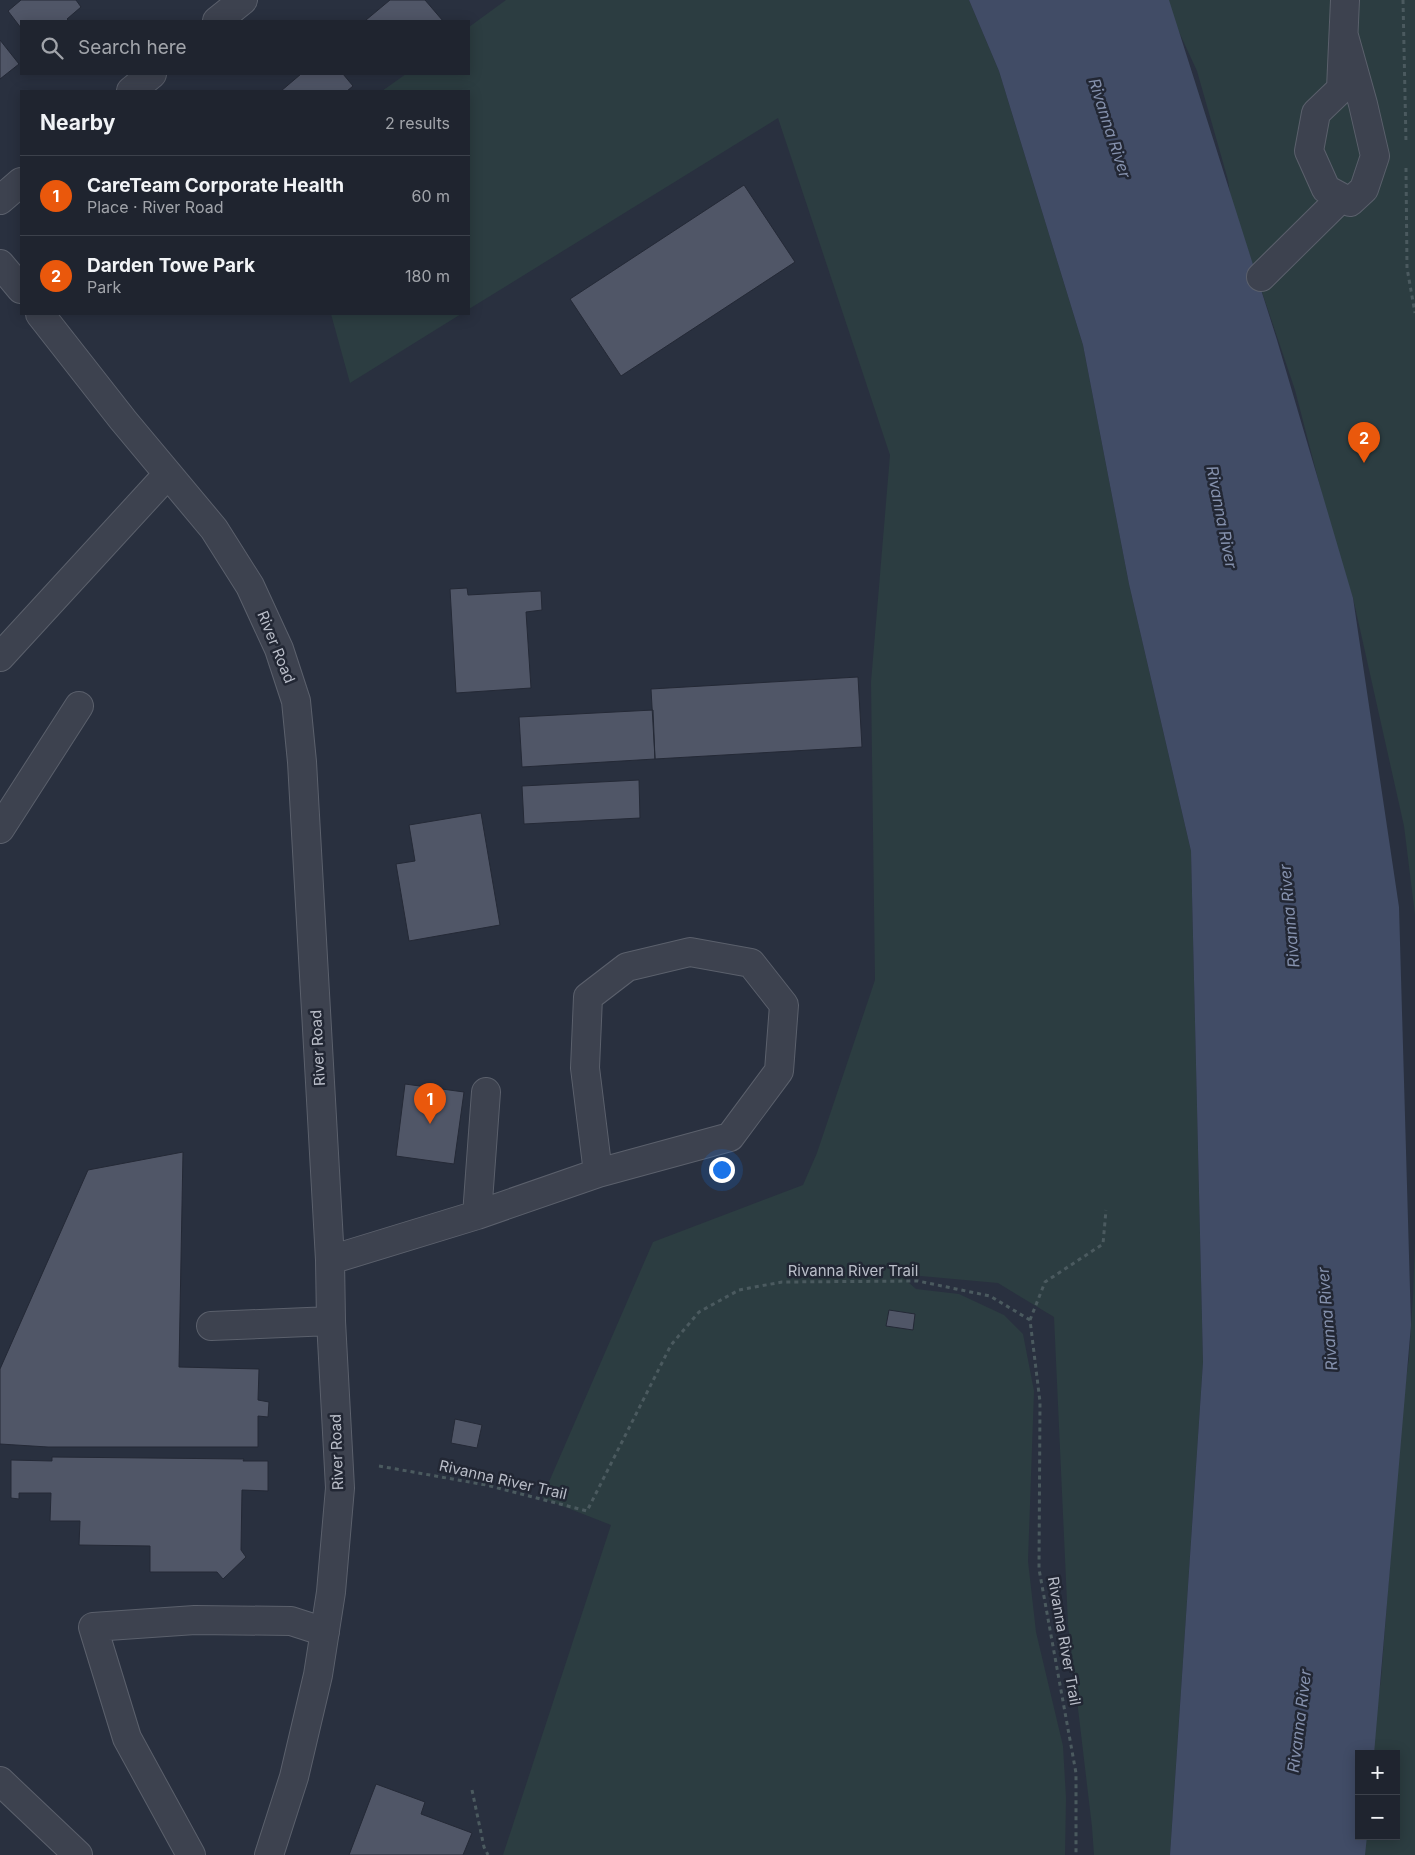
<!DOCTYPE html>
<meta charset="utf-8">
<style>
:root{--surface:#1f242f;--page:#2c303b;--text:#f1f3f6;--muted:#a1a4aa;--line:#3c414b;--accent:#ea580c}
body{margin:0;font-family:Inter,sans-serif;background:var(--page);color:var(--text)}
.controls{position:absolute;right:15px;bottom:15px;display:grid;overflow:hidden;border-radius:0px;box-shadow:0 2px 12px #0003}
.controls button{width:45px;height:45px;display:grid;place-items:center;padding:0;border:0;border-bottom:1px solid var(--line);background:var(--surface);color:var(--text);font:25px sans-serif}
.you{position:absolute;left:721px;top:1169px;width:18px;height:18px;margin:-12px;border:4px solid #fff;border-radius:50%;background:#1a73e8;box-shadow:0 0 0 8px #1a73e833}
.badge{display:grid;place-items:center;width:32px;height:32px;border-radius:50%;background:var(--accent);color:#fff;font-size:16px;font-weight:700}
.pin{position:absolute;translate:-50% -41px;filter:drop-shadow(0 1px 2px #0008)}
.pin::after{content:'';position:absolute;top:26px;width:18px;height:15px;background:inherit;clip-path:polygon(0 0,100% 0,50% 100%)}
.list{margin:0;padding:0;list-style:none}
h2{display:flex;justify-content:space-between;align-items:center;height:65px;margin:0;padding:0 20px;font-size:21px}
h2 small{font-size:16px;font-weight:400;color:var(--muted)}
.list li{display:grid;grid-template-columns:32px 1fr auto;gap:15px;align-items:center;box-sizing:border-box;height:80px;padding:0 20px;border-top:1px solid var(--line)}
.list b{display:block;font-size:19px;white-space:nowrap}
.list p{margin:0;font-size:16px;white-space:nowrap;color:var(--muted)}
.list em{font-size:16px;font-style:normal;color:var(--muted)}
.icon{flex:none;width:28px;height:28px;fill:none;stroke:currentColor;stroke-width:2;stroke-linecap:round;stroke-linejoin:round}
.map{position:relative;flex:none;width:1415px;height:1855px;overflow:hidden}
.search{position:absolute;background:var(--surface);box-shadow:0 2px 12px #0003;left:20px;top:20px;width:450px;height:55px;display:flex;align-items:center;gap:12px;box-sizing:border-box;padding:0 18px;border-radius:0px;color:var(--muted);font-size:19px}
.panel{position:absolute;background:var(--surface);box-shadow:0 2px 12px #0003;left:20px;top:90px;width:450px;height:225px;border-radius:0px}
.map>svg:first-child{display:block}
.green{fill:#2c3d41}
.water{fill:#414c66}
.building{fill:#505667;stroke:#242936}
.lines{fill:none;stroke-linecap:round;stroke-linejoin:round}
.minor-casing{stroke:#5b606c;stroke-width:30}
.path{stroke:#4b5a5f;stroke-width:3;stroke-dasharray:4 4;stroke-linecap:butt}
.minor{stroke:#3d424f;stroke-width:28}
.labels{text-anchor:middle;stroke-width:5;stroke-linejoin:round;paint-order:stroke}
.street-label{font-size:15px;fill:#babec9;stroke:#222734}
.water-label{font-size:16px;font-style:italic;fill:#8591ad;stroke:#222734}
</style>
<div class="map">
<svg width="1415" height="1855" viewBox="0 0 1415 1855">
<rect width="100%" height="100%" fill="#29303f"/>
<!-- green -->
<path class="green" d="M506,0H969L999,71L1083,345L1129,584L1191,851L1203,1362L1170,1855H1094L1092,1827L1068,1624L1054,1317L998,1283L899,1274L916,1289L959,1294L1004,1315L1023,1334L1034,1391L1028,1561L1036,1632L1063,1746L1066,1798L1065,1855H503L611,1525L542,1498L653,1242L803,1185L817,1153L875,980L871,682L890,455L778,118L469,309V91H382L406,74H469V27Z
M1167,0H1415V915L1404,826L1353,598L1339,560L1295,390L1231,200L1228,180L1197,71L1179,32L1171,18Z
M331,314H461L350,383Z
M1415,1241V1855H1365V1836H1396V1754H1370L1381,1679L1402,1408L1409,1358L1413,1297Z"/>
<!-- water -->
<path class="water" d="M969,0H1169L1277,340L1353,598L1399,907L1411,1325L1374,1754H1359V1836H1367L1365,1855H1170L1203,1362L1191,851L1129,584L1083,345L999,71Z"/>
<!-- building -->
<path class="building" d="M21,0H76L81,7L67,19L69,21H21V28L8,11Z
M390,0H425L443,21H367L366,20Z
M0,40L19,64L0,79Z
M301,74H343L353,86L347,91H281Z
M744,185L795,262L621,376L570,299Z
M467,588L468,595L541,591L542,610L526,612L531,688L456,693L450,589Z
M858,677L862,747L655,759L651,689Z
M653,710L655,759L522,767L519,717Z
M639,780L640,818L524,824L522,786Z
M481,813L500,925L409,941L396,864L415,861L409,825Z
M405,1084L464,1092L454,1164L396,1156Z
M183,1152L179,1367L259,1369L258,1400L269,1402L268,1417L258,1416V1447H48L0,1444V1369L88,1170Z
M889,1310L915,1314L913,1330L886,1326Z
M455,1419L482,1425L477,1448L451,1443Z
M52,1457L244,1459L243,1461H268V1491L242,1490L241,1550L246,1557L223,1579L217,1572H150V1546L79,1545L80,1521H50L51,1493H19V1499L11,1498V1460L52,1461Z
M376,1784L425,1802L421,1814L472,1833L463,1855H349Z"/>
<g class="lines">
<defs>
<path id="minor" d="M217,21L243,0
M1344,36L1363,104L1375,156L1364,189L1350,202L1326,189L1309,151L1316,113L1341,89L1345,0
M131,91L152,74
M0,200L21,182
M0,264L21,289
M1261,277L1341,198
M40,314L123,420L214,529L250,586L279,649L296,701L302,762L330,1260L331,1321L340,1488L331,1592L318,1675L294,1777L269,1855
M0,657L168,474
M0,829L79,706
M477,1215L486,1092
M330,1260L477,1215L598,1173L730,1137L779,1071L784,1005L751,963L690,952L627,967L588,997L585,1068L598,1173
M211,1326L331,1321
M0,1781L78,1855
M191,1855L127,1738L93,1627L195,1620L291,1621L325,1632"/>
</defs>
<!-- minor casing -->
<use href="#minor" class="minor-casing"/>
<!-- path -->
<path class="path" d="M1403,0L1406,142
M1406,168L1407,268L1415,313
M1030,1320L1045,1282L1103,1244L1106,1210
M379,1466L486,1485L587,1511L671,1345L699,1312L739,1290L782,1282L918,1281L990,1296L1030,1320L1040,1402L1039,1569L1076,1773V1855
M472,1790L484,1847L488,1855"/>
<!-- minor -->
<use href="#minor" class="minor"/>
</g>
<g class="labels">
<!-- street labels -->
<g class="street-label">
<text transform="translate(276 647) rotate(68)" y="5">River Road</text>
<text transform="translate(318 1048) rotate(-93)" y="5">River Road</text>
<text x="853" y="1276">Rivanna River Trail</text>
<text transform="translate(337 1452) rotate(-92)" y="5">River Road</text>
<text transform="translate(503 1480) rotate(13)" y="5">Rivanna River Trail</text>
<text transform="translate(1064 1641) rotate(80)" y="5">Rivanna River Trail</text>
</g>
<!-- water labels -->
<g class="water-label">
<text transform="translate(1110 128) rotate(72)" y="6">Rivanna River</text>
<text transform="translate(1222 517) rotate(79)" y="6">Rivanna River</text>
<text transform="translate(1289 916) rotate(-95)" y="6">Rivanna River</text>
<text transform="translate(1327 1319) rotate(-95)" y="6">Rivanna River</text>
<text transform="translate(1299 1721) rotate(-83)" y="6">Rivanna River</text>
</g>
</g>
</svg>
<div class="controls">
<button>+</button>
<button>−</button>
</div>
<div class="you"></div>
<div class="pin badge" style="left:430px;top:1124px">1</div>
<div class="pin badge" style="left:1364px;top:463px">2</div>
<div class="search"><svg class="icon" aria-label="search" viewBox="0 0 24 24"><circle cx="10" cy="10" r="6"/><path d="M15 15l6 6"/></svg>Search here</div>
<section class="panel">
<h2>Nearby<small>2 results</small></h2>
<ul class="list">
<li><span class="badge">1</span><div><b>CareTeam Corporate Health</b><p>Place · River Road</p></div><em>60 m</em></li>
<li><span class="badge">2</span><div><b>Darden Towe Park</b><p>Park</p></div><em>180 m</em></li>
</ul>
</section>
</div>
